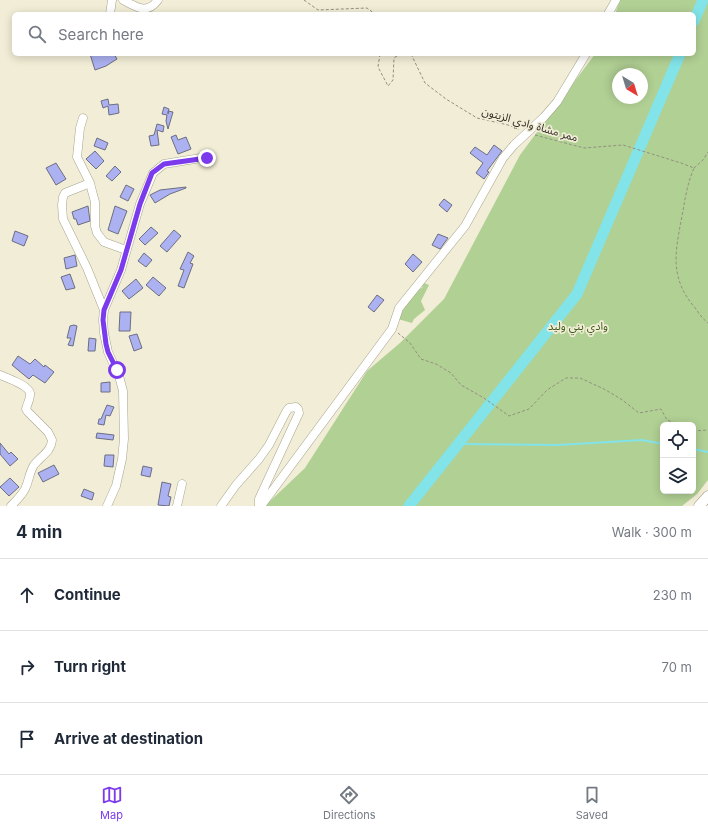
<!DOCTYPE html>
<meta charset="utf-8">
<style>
:root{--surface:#fff;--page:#f6f6f7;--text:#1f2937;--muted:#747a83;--line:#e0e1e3;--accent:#7c3aed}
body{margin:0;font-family:Inter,"Noto Sans Arabic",sans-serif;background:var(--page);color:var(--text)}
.controls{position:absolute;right:12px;bottom:12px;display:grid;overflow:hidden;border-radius:6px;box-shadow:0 2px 10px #0003}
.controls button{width:36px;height:36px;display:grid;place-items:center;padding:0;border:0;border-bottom:1px solid var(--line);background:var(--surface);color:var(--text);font:20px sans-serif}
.compass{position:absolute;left:612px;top:68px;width:36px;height:36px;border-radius:50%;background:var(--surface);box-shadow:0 2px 10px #0003;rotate:142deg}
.stop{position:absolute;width:12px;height:12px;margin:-9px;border:3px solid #7c3aed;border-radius:50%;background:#fff}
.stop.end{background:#7c3aed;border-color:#fff;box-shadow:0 1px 4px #0008}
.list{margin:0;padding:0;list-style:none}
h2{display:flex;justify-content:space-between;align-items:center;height:52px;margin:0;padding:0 16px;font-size:17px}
h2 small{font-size:13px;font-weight:400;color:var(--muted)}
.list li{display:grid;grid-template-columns:26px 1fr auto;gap:12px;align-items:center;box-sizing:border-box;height:72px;padding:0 16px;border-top:1px solid var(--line)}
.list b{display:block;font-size:15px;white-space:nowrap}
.list em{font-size:13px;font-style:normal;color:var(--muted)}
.icon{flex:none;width:22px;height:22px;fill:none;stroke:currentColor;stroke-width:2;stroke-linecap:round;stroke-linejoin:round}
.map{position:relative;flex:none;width:708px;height:506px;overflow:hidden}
.search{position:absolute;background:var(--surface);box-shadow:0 2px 10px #0003;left:12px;right:12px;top:12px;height:44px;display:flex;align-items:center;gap:10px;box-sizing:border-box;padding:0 14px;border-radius:6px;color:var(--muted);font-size:15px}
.sheet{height:268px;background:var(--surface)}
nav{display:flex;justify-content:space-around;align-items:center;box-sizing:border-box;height:56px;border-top:1px solid var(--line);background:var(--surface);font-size:11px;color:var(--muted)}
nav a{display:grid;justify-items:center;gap:2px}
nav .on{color:var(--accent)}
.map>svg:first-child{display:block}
.green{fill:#b1d094;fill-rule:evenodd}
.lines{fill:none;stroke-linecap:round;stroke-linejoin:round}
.stream{stroke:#82e3e8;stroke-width:2}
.river{stroke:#82e3e8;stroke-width:11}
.building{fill:#acb1f1;stroke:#6c6e82}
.minor-casing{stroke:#a7a48e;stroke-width:9}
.major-casing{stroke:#a7a48e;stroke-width:11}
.path{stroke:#939081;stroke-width:1;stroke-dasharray:3 2;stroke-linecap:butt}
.minor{stroke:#fff;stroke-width:8}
.major{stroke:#fff;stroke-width:10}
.route{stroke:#7c3aed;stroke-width:5}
.labels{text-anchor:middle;stroke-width:3.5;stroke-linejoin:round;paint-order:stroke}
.street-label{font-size:11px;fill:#302e26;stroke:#f1edd6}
.park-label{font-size:11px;fill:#3d5a19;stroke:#f1edd6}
</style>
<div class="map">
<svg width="708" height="506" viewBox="0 0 708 506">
<rect width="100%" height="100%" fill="#f1edd6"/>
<!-- green -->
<path class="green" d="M620,0H708V480L697,494L682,506H265L305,468L367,371L400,343L444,299L520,155L595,54H694V14H615ZM618,74H642V98H618ZM663,425H693V491H663Z
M424,283L429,285L421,301L425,310L414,319L412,323L398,319L412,295L423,287L421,285Z"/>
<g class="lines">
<!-- stream -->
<path class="stream" d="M458,444L558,445L642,440L663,444
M693,449L708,452"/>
<!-- river -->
<path class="river" d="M694,21L703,0
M409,506L577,294L680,54"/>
</g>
<!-- building -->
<path class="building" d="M90,54H114L117,59L106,66L95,70Z
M108,99L109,105L118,104L119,113L109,115L108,106L103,108L101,101Z
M164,107L169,109L168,114V111L173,112L168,129L166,121L167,115L162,114Z
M157,124L164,126L163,132L157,130L159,145L151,146L149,136L154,135Z
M176,135L178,140L186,137L191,149L178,154L171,137Z
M97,138L108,143L105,150L94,146Z
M494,145L502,151L487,171L489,172L484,179L476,173L483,163L470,153L475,147L487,155Z
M95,151L104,161L96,169L86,159Z
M56,163L66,179L56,185L46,168Z
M115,166L121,172L112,181L106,176Z
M126,185L134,189L128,201L120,197Z
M186,187V188L170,194L155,203L150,195L160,190Z
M444,199L452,205L447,212L439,205Z
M88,206L90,221L78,225L76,219H74L72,212Z
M115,206L127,211L118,234L108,230Z
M151,227L158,233L145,245L139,239Z
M174,230L181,236L167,252L160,246Z
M15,231L28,236L24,246L12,241Z
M438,234L448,238L440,249L432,245Z
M188,252L194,256L190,263L193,264L184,288L178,286L184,270L180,269Z
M144,253L152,260L146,267L138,261Z
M413,254L422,262L413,272L405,264Z
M75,255L77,266L66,269L64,258Z
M70,274L75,288L66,290L61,277Z
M153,277L166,288L159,296L146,285Z
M136,279L143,288L129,299L122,291Z
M377,295L384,300L374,312L368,307Z
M120,312H131L130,331H119Z
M74,325L77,326L73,346L68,345L71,338H67L70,326Z
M137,334L142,348L134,351L129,336Z
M89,338L96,339L95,351H88Z
M18,356L30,364L35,359L44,367L45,365L54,372L45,383L33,375L29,379L12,365Z
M110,382V392H101V383Z
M107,405L114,407L110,416L106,415L104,425L98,424L99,419H101Z
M97,433L114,435L113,440L96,438Z
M0,443L9,454L11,452L18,459L10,466L0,454Z
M105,455H114L113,467L104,466Z
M54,465L59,474L43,482L38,473Z
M143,466L152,468L150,477L141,475Z
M10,478L19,487L9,496L0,487Z
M162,482L171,484L168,496L171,497L169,506L158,505Z
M84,489L94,493L92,500L81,496Z"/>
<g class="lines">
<defs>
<path id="minor" d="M123,0C136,7 147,15 158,0
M110,14L112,0
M608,14L616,0
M83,118L80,128L77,157L90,183L92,191L95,202V226L97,233L104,242L126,250
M90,183L65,193L63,197L62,205L63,219L87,268L104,310
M0,375C7,378 28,385 30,393C31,398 27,404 26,409L28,412L48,432L52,440C51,452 41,456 34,465C29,473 29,481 25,489C22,495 16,501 11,506
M107,506L116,486L122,459L124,439L123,391L119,376L108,352L104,333L103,320L104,310L121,270L140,204L153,173L164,164L207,157
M177,506L182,484
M221,506L236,485L259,459L269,445L286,412L289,408L296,407L298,409L299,413L259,499V506
M261,506L392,329L399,308L465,226L503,158L514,145L544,117L557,102L586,54"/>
<path id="major" d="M699,506L708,496"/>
</defs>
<!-- minor casing -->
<use href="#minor" class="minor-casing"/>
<!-- major casing -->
<use href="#major" class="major-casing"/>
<!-- path -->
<path class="path" d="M304,0L318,10L367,8L375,14
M380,54L378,67L388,86L393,80L394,58L400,54
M411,54L425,83L446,99L477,118L508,125L520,130
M535,135L584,148L623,145L681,163L694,168C687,184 685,200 682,216C675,253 669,278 696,309C699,314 703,319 708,323
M694,168L703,160L708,152
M398,333L410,343L421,359L436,364L451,373L461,385L484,398L509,416L529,409L547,390L566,378H580L604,389L621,399L639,413L661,409L667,420L681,425
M693,431L708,430"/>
<!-- minor -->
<use href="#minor" class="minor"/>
<!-- major -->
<use href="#major" class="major"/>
</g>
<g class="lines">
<!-- route -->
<path class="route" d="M117,370L108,352L106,344L103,320L104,310L121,270L140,204L152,173L164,164L207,158"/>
</g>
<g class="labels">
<!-- street labels -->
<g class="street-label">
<text transform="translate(530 124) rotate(16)" y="4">ممر مشاة وادي الزيتون</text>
</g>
<!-- park labels -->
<g class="park-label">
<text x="578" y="330">وادي بني وليد</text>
</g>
</g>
</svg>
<div class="controls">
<button><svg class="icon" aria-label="locate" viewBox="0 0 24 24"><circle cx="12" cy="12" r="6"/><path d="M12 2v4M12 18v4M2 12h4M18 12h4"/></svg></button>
<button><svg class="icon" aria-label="layers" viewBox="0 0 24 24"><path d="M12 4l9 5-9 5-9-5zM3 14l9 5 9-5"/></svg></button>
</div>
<svg class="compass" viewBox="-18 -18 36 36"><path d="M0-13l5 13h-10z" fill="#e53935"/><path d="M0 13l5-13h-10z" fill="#747a83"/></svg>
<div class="stop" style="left:117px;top:370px"></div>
<div class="stop end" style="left:207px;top:158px"></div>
<div class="search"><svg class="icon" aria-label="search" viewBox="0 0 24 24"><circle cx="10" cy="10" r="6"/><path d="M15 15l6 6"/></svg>Search here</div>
</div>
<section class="sheet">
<h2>4 min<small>Walk · 300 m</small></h2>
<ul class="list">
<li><svg class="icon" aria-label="ahead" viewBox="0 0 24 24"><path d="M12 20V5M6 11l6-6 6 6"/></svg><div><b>Continue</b></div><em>230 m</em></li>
<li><svg class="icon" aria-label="right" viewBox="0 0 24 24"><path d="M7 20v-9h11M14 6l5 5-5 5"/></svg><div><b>Turn right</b></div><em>70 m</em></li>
<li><svg class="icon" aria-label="arrive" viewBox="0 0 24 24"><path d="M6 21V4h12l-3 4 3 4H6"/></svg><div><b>Arrive at destination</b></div></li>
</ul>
</section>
<nav>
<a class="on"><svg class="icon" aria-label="map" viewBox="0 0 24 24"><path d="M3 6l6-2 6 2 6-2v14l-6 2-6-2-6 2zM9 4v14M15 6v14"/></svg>Map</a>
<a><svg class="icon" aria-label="directions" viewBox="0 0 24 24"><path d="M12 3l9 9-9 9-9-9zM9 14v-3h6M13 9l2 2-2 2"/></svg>Directions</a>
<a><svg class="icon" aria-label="saved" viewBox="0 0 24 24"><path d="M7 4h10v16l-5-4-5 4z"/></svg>Saved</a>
</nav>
